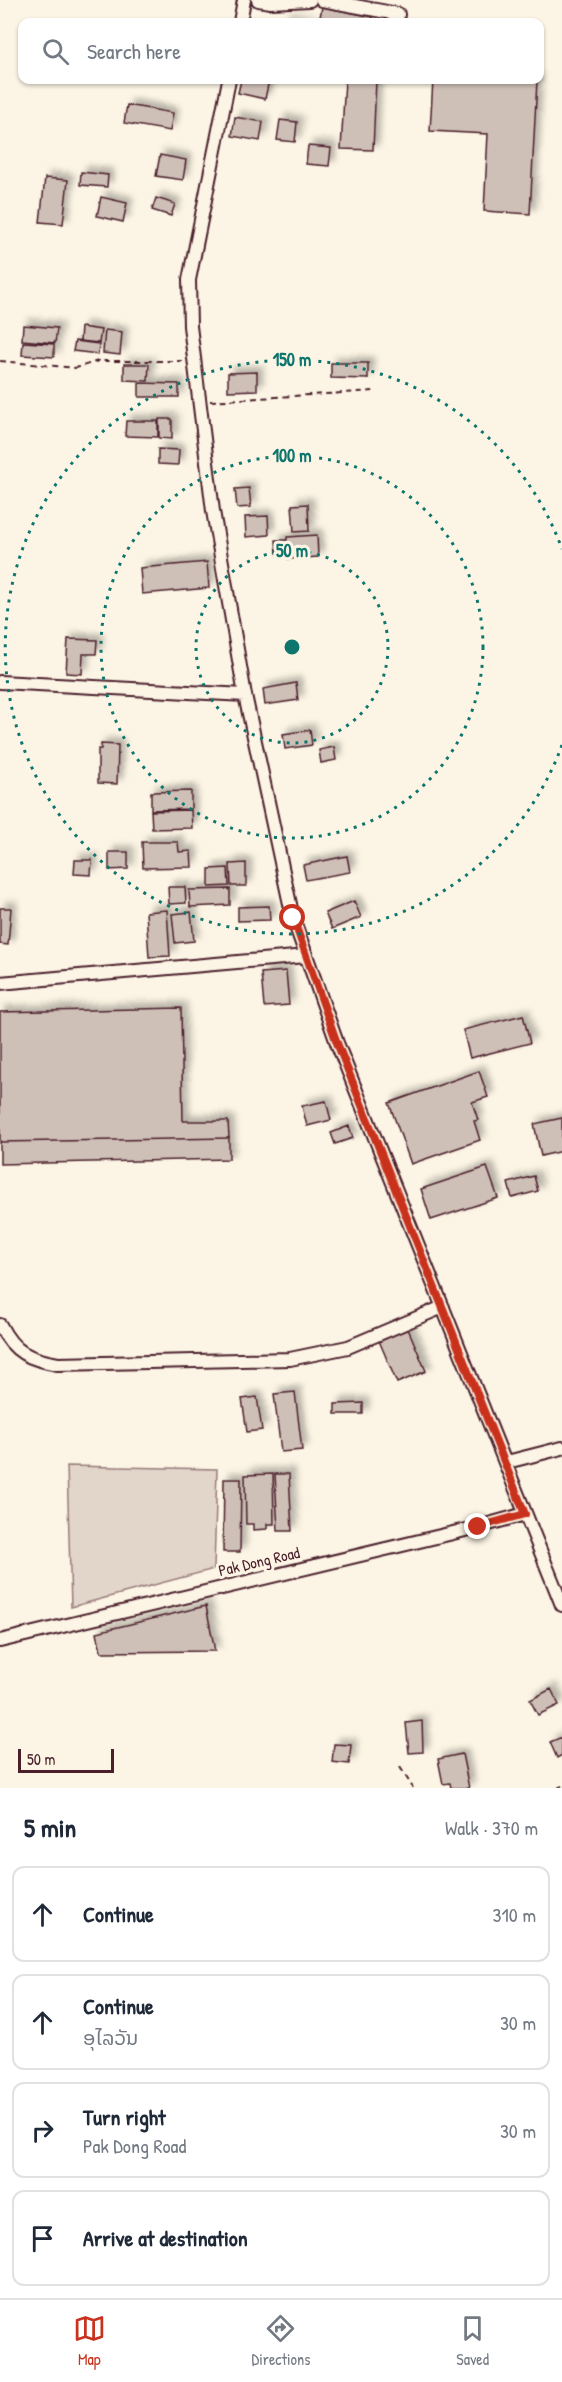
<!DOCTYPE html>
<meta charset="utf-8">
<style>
:root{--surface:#fff;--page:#f6f6f7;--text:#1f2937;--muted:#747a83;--line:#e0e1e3;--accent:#c8321e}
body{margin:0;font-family:"Patrick Hand","Noto Sans Lao",sans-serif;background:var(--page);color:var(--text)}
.scale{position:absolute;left:18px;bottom:15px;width:96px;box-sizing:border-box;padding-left:6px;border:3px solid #4a1f2b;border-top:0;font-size:16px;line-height:21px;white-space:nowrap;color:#4a1f2b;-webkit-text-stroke:4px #fcf5e5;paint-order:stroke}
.stop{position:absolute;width:18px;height:18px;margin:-14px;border:4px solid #c8321e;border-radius:50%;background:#fff}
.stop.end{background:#c8321e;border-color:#fff;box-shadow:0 2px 6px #0008}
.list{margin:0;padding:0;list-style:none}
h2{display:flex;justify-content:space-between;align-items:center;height:78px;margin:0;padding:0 24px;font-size:26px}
h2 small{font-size:20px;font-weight:400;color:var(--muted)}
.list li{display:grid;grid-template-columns:39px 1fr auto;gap:18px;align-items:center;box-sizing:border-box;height:96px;margin:0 12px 12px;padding:0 12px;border:2px solid var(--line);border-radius:12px}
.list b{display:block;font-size:22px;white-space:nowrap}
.list p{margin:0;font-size:20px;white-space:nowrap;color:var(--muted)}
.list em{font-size:20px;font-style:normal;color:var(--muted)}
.icon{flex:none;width:33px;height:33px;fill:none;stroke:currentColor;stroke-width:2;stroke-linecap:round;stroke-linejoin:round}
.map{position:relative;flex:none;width:562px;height:1788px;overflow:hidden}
.search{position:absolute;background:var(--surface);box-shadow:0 2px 4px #0004;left:18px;right:18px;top:18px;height:66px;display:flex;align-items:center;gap:15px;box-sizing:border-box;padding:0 21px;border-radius:12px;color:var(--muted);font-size:22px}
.sheet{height:510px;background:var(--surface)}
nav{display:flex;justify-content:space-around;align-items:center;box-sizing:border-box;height:84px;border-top:2px solid var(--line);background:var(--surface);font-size:16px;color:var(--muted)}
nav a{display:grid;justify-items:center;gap:3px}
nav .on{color:var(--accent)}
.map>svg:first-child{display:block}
.green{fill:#e2d5ca;stroke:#967a7a;stroke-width:1.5}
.building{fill:#cfc0b7;stroke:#4a1f2b;stroke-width:1.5;filter:url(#shadow)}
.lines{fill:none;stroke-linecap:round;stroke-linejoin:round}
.minor-casing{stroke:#4a1f2b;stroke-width:16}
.path{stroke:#4a1f2b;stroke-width:2;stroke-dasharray:6 4.5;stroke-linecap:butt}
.minor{stroke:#fcf5e5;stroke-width:12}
.route{stroke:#c8321e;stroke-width:8}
.ring{fill:none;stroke:#0f766e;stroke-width:3;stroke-dasharray:3 6}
.labels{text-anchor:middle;stroke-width:6;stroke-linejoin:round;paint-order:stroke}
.street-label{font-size:16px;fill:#4a1f2b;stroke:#fcf5e5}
.centre{fill:#0f766e;stroke:#fcf5e5;stroke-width:3}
.ring-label{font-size:18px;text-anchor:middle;font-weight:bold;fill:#0f766e;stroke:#fcf5e5;stroke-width:6;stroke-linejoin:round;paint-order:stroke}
</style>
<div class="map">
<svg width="562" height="1788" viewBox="0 0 562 1788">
<defs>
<filter id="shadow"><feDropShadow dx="5.5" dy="-5.5" stdDeviation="3" flood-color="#0004"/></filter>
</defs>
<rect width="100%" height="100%" fill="#fcf5e5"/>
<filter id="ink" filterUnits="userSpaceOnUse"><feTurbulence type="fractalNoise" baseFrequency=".0167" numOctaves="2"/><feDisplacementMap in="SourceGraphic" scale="12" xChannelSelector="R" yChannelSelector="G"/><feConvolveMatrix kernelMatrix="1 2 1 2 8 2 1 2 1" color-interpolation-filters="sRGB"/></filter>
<g filter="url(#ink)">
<!-- green -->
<path class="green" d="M67,1466L217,1469L214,1569L71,1607Z"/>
<!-- building -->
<path class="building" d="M322,7L373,17L372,22H319Z
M285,18L310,22H284Z
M241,80H269L265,99L238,93Z
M345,80H376L373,150L341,149Z
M433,80H537L530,214L484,211L488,134L430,131Z
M127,105L173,113L170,131L124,123Z
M235,117L263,122L260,141L232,136Z
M280,120L297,122L295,142L277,140Z
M308,146L331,148L329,166L306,164Z
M160,155L186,160L183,180L156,176Z
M81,172L108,175L107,187L80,185Z
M45,178L68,180L63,224L40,222Z
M101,197L127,203L123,222L97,216Z
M156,198L175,204L171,216L152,210Z
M23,325L57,328L55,343L22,340Z
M81,327L101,330L99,343L80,341Z
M105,330L122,332L120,355L103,353Z
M75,341L99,344L98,354L73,351Z
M23,342L54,344V357L22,355Z
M331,363H368V379L331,378Z
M124,364H149L148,381L124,380Z
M257,372V390L228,391V373Z
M139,383L179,384V397H139Z
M159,419H172V439L159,438Z
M126,421H158V437L125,436Z
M158,449L179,450L178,465L158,464Z
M249,488L251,507L237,508L235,489Z
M308,504L309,531L294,532L292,505Z
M268,516L269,535L246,537L245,517Z
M317,535L318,557L288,559V553H277L276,540H287V537Z
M207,562L209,588L142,594L140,568Z
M68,639L97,640L96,654H83L82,674L66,673Z
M296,683L298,700L265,705L263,689Z
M310,730L312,745L285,749L283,734Z
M101,744L118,745L117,784L98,783V749H101Z
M334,747L336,760L321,763L319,750Z
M191,791V809L151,810V792Z
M191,810L192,828L152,829L151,811Z
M142,842H178L179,852L191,851L192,867L143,868Z
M109,852H128V869L109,870Z
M347,856L350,872L306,880L303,865Z
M75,860H92L91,875L74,874Z
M246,863V886H231L230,864Z
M228,868L229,886L209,887V869Z
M168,887H185L186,903L169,904Z
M230,889V905L190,907L189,890Z
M354,901L361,917L332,929L325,913Z
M269,906L270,920L238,921V907Z
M0,908H11L8,945L0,944Z
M167,910L170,956L149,957L146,912Z
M191,912L194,941L175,943L172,914Z
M286,971L289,1005L264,1007L261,973Z
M181,1008L183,1121H228L229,1138L0,1142V1012Z
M523,1015L530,1043L470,1058L463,1030Z
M479,1071L488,1097L472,1102L478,1120L474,1121L480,1140L411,1164L389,1103Z
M326,1101L331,1120L307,1126L302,1106Z
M562,1118V1151L541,1156L534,1124Z
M349,1126L353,1138L335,1144L331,1133Z
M229,1138V1159L0,1164V1142Z
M487,1167L498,1198L431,1220L421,1189Z
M534,1176L538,1191L512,1198L508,1183Z
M406,1324L426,1371L397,1383L377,1336Z
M295,1392L302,1450L281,1452L274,1394Z
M257,1397L262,1430L247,1432L242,1399Z
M363,1403V1414H335V1404Z
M273,1474L274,1524H267V1529L253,1530V1524H246L245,1475Z
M275,1474H289L292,1531H278Z
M224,1479H241L240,1552H223Z
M206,1606L215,1651L101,1652L97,1632Z
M551,1689L559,1705L538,1715L530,1700Z
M422,1721L423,1752L409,1753L406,1723Z
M562,1737V1755L557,1758L550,1742Z
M334,1744L351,1745L349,1764L332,1762Z
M462,1754L469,1788H451L450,1783L443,1784L438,1759Z"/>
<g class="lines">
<defs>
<path id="minor" d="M258,0L271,2L310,0
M322,0L398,14L397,22
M240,22L244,0
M229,80L189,280L190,326L213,511L245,695L293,918L337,1043L562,1605
M0,682L245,695
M0,983L306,956
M0,1325C14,1353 29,1359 58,1364L290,1359L348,1347L443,1307
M507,1462L562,1448
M0,1641L478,1527L525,1514"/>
</defs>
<!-- minor casing -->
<use href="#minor" class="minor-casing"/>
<!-- path -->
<path class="path" d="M0,361L76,368L98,361H183
M210,401L375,391
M400,1767L413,1788
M558,1788L562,1786"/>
<!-- minor -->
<use href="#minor" class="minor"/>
</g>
</g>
<g class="lines" filter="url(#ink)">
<!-- route -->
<path class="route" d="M293,918L337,1043L525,1514L478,1527"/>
</g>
<!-- distance rings -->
<g class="ring">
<circle cx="292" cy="647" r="96"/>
<circle cx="292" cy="647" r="191"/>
<path d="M562 745A287 287 0 1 1 562 549"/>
</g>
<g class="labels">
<!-- street labels -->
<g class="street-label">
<text transform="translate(259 1561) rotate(-13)" y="6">Pak Dong Road</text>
</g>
</g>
<circle cx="292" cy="647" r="9" class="centre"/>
<g class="ring-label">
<text x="292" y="366">150 m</text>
<text x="292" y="462">100 m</text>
<text x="292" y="557">50 m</text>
</g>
</svg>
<div class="scale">50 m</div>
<div class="stop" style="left:293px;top:918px"></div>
<div class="stop end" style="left:478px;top:1527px"></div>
<div class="search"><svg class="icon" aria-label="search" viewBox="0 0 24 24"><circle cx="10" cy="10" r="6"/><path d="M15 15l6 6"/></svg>Search here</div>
</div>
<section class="sheet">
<h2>5 min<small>Walk · 370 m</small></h2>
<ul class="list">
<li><svg class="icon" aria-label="ahead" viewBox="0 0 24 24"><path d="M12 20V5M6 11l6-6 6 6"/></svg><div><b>Continue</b></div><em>310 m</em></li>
<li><svg class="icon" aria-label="ahead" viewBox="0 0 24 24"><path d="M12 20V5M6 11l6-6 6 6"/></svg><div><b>Continue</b><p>ອຸໄລວັນ</p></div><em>30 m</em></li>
<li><svg class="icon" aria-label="right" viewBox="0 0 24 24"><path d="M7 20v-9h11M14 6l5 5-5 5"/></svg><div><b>Turn right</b><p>Pak Dong Road</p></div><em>30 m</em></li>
<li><svg class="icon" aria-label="arrive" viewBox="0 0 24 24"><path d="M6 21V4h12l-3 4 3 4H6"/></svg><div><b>Arrive at destination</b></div></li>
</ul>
</section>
<nav>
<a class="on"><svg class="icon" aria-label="map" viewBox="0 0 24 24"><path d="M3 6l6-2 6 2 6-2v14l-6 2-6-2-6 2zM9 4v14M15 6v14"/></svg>Map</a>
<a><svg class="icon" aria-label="directions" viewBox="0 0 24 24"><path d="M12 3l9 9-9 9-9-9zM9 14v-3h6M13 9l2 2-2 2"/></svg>Directions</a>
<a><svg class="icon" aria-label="saved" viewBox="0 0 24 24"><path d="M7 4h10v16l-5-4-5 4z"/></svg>Saved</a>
</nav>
